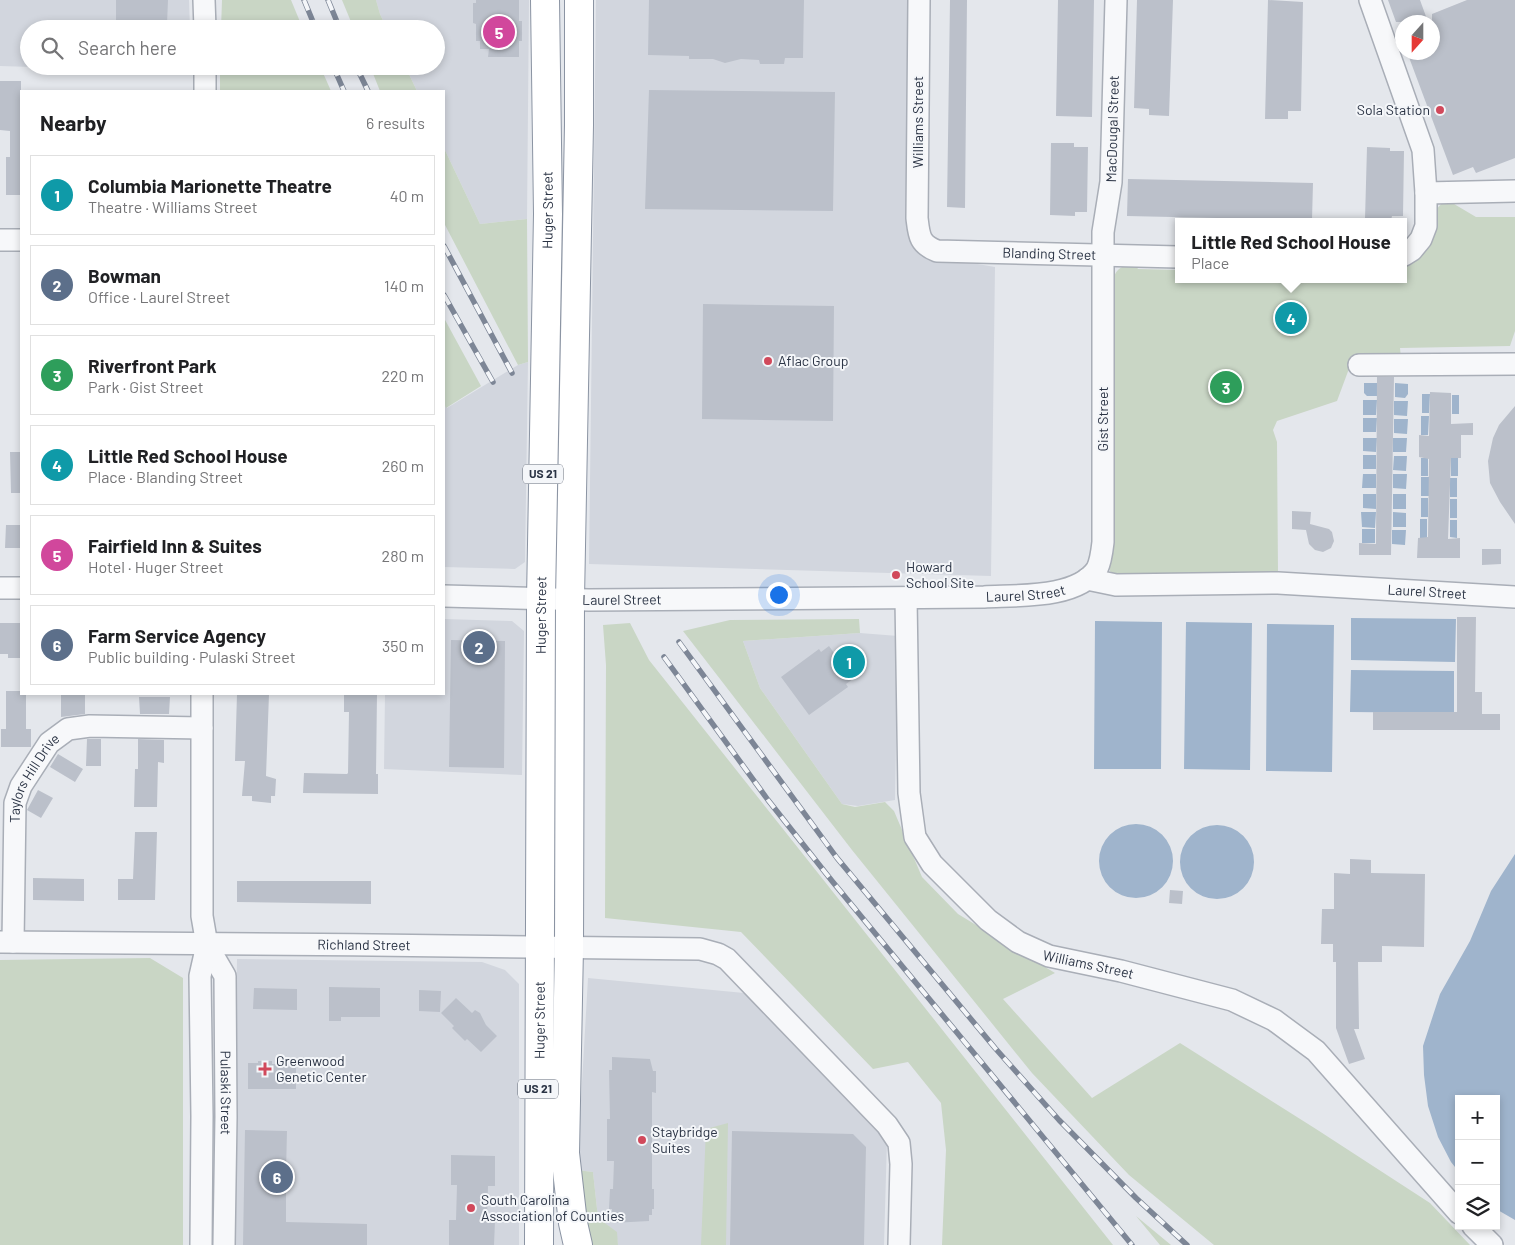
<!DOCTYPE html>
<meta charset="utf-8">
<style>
:root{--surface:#fff;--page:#f6f6f6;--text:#202124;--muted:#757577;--line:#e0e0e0;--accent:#7c3aed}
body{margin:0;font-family:Barlow,sans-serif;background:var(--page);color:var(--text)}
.controls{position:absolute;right:15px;bottom:15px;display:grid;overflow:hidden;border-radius:0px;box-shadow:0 2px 8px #0003}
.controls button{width:45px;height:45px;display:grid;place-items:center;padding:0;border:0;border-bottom:1px solid var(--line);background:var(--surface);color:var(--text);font:25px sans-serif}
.compass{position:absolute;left:1395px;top:15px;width:45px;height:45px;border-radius:50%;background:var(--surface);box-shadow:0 2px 8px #0003;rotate:201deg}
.you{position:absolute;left:778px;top:594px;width:18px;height:18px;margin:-12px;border:4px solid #fff;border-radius:50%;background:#1a73e8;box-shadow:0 0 0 8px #1a73e833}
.badge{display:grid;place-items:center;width:32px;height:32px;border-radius:50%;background:var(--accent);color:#fff;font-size:16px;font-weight:700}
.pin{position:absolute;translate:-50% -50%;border:2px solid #fff;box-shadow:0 1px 5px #0006}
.popup{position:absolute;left:1175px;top:218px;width:232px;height:65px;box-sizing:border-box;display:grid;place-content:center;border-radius:0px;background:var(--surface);filter:drop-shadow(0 1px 4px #0005);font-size:16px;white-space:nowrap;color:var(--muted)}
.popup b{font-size:19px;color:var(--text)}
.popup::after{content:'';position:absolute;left:50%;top:100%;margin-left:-10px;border:10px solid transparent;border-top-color:var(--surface)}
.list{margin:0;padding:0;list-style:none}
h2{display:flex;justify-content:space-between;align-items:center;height:65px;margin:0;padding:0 20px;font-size:21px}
h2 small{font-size:16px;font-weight:400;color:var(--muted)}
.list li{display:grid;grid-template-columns:32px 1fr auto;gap:15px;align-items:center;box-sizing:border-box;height:80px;margin:0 10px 10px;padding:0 10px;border:1px solid var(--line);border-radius:0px}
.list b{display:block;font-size:19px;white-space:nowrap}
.list p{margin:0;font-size:16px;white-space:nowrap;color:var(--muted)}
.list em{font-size:16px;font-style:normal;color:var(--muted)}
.icon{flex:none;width:28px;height:28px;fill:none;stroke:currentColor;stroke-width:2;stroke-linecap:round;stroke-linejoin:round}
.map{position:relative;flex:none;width:1515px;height:1245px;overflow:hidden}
.search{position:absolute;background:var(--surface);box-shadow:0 2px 8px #0003;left:20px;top:20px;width:425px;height:55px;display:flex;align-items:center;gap:12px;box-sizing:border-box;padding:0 18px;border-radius:28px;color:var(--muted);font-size:19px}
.panel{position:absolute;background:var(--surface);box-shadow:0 2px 8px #0003;left:20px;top:90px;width:425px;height:605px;border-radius:0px}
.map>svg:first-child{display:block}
.built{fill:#d2d6de}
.green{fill:#c9d6c5}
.water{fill:#9fb4cc}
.building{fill:#bbc0ca}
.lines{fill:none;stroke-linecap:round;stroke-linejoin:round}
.minor-casing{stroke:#a9aeb7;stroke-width:24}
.highway-casing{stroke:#8b94a3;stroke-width:30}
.minor{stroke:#f7f8fa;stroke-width:21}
.highway{stroke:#fff;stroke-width:28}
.rail-casing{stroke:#7d8696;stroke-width:5.5}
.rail{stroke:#f4f6f9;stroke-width:4;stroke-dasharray:11;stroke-linecap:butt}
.poi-dot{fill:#d1495b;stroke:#f4f6f9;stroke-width:2}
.labels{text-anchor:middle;stroke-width:4;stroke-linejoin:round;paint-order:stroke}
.shield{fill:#f4f6f9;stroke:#676e7b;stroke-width:1}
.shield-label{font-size:12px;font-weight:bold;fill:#2b3445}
.poi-label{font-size:14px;fill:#2b3445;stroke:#f4f6f9;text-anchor:start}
.street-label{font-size:14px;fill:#2b3445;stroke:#f4f6f9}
</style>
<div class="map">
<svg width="1515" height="1245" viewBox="0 0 1515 1245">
<rect width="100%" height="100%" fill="#e4e7ec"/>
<!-- built -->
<path class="built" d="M0,0H189L190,29H29V66H191L192,72L0,66Z
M376,0H529L527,219L480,224L444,148V91H417L405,66H436V29H387L380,14Z
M596,0H907V230L916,247L960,261L995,267L991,576L589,564Z
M528,362L525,562L515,569L444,567V403L447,408L518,365Z
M444,619L512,621L524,631L522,775L384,769L385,694H444Z
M860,633L898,636L895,800L858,806L842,804L760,688L743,641Z
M237,959L482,962L505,970L519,984V1245H233Z
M588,978L744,993L887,1140L884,1245H618L616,1232L598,1218L593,1172L577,1170Z"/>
<!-- green -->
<path class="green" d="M222,0H291L303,29H221Z
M342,0H376L380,14L387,29H354Z
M220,66H320L331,91H220Z
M370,66H405L417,91H380Z
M444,148L480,224L527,219L528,362L518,365L444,223Z
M1449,201L1476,217H1515V331L1510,346L1400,348L1401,358L1350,366L1337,401L1277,421L1273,430L1277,442L1278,573L1113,575L1110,571L1109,564L1111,285C1116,269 1119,266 1135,264L1138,269L1178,270V279H1404V264L1435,211L1442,203Z
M444,318L481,386L446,408L444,403Z
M859,619L860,633L743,641L760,688L842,804L855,807L885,802L894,811L922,877L958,914L1055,973L1003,999L1092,1098L1180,1043L1316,1129L1430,1203L1470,1245H1214L1129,1175L1032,1073L852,850L683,631L730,620Z
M630,623L649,660L1113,1245H942L946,1150L941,1103L908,1062L873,1069L741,932L605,918L606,665L603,625Z
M150,958L183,978V1245H0V960Z
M728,1123L726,1245H701L706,1129Z
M577,1170L593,1172L598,1218L617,1232L618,1245H585Z
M1136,1216L1171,1245H1160Z"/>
<!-- water -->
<path class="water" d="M1364,383H1377V396H1367L1364,393Z
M1395,383L1408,384V394L1405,398L1395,397Z
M1422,394H1430L1429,413H1422Z
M1452,395H1459V414H1452Z
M1363,400H1377L1376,415H1363Z
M1394,401H1408L1407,416L1394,415Z
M1421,416H1429L1428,435H1421Z
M1363,418H1377L1376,432H1363Z
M1394,419H1408L1407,434L1394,433Z
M1363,438H1377L1376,452L1363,451Z
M1393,438H1407L1406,452H1393Z
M1363,455H1376V469H1363Z
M1394,456H1407L1406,471L1393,470Z
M1421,458H1428V476H1421Z
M1451,458H1458V476H1451Z
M1363,474H1376V488H1362Z
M1393,474H1407L1406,489L1393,488Z
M1421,477H1429V496H1421Z
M1450,478H1457V497H1450Z
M1363,494H1376V509L1363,508Z
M1393,494H1406V509H1393Z
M1421,498H1428V517H1421Z
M1450,499H1457V518H1450Z
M1361,512H1376L1375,528L1362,527Z
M1393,512L1406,513V527H1393Z
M1420,519H1427V538H1420Z
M1450,520H1457V538L1450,537Z
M1362,529H1375V543H1362Z
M1392,530H1406L1405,545L1392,544Z
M1351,618L1456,619L1455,662L1351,660Z
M1095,621L1162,622L1161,769H1094Z
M1186,622L1252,623L1250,770L1184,769Z
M1267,624L1334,625L1332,772L1266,771Z
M1351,670L1454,671V713L1350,712Z
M1099 861a37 37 0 1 1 74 0a37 37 0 1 1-74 0Z
M1180 862a37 37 0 1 1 74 0a37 37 0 1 1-74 0Z
M1515,854V1220L1496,1209V1099H1459V1172L1451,1162L1438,1137L1428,1106L1424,1075L1423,1046L1440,994L1470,941L1491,891Z"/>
<!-- building -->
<path class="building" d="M116,0H168L167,24H116Z
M476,0H519V21H522V41H519V57H488L489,49H480V41H476V24L473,23V3H476Z
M649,0H804L803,58H785L784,64H760L759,60L741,59L725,63L713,59H689V56L648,55Z
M950,0H967L965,208L947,207Z
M1058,0H1094L1092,117L1056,116Z
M1137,0H1173L1169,116L1149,115V109L1134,108Z
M1268,0L1303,2L1301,111H1288V119H1265Z
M1388,0H1420L1428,22H1396Z
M1467,0H1515V158L1476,173L1473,167L1453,175L1407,52H1432V14Z
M0,81H21V191L20,195H6V157H10V131L0,130Z
M649,90L835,92L833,211L645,209Z
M1051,143H1074V147H1088L1087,212H1075V216L1050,215Z
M1367,147L1390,148V151H1404L1403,216H1392L1391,220L1365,219Z
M1128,179L1313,183L1312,220L1127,216Z
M703,304L834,306L833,421L702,419Z
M1304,311V324H1276V312Z
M1377,377H1394L1391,555H1359V543L1376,544Z
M1430,392L1451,393V424L1473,423V435H1461V458H1451L1448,539L1460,538V558H1417L1418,538L1428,537L1429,459L1419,457V435L1429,436Z
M1515,406V524L1500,502L1490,483L1488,461L1493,438L1499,425Z
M10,452H21V493H11Z
M1292,511L1311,512L1310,524L1329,529L1332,532L1334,541L1331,548L1323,552L1315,550L1309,544L1306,530L1292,529Z
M6,525H21V548H5Z
M1482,549H1501V564L1482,565Z
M1457,617H1476L1475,692H1482V714H1500V730H1373V712H1457Z
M0,623H21V658H8V654H0Z
M451,640L505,641L504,768L449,767Z
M829,646L834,653L842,648L846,652L856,666L848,671L853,679L846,684L848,687L809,715L781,677L819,649L821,652Z
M6,691H21V694H26V729H31V747H1V729H6Z
M61,694H85V714L61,717Z
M237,694H269L266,776L276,779L275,796H271V803L252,801V796H242L245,761H235Z
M344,694H377L376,774H378V794L303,793L304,773L347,774L348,773L349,712H344Z
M139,697H170L169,714H140Z
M87,739H101V766H86Z
M138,739L164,740V763L158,762L157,807H134L135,769H138Z
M58,754L83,769L75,782L50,767Z
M38,790L53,798L41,818L27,810Z
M135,832H157L155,900H118V879H133Z
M1350,859L1371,860V873L1425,874L1424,947L1382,946V962H1358L1359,1029H1354L1365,1059L1349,1064L1336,1028V962H1333V944H1321L1322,909H1334V873L1350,874Z
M33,878L84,879V901L33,900Z
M237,881H371V904L237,902Z
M1170,890L1183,891L1182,904L1169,903Z
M329,987L380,988V1017H341V1021H329Z
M254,988L297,989V1010L253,1009Z
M419,990L441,991L440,1012L419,1011Z
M456,998L472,1013L475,1010L480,1013L486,1025L497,1036L481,1052L467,1039L465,1041L452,1028L454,1026L441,1013Z
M612,1057L650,1059L653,1071H656V1093L652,1092V1189H654V1209H652V1215H649V1221L612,1223V1209H609L610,1189H613L614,1161H607V1119H610L609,1070H612Z
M258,1061H272V1064H296V1089H248V1063H258Z
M245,1130L287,1131L286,1172H289V1184H286V1222L367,1224V1245H243Z
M732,1131L853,1134L866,1147L864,1245H730Z
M451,1155L495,1156V1186H488L487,1221H495L494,1245H449V1220H456L457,1185H451Z"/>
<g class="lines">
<defs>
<g id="minor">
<path d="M204,0L205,29"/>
<path id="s1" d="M919,0L917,218C919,235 919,244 937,251L1178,257"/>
<path d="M1370,0L1423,150L1426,193V226L1421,239L1412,250L1404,255"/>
<path d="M205,66V91"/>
<path d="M1426,193L1515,191"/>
<path d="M0,240H21"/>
<path d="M1359,365L1515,364"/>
<path id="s2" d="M1087,579L1116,585L1278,583L1515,597"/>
<path d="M0,588H21"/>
<path id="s3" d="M444,596L589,600L984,597C1016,595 1077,599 1097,569C1101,561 1102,551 1103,542V232L1111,182L1116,0"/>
<path id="s4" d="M906,598L909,793L915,837L932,864L988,920L1018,942L1049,956L1121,971L1232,1000L1274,1020L1316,1051L1459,1213"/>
<path id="s5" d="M202,694V916L207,945L225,976L226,1117L224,1245"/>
<path id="s6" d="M0,942C233,944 467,945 700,949L718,954L727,959L887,1125L899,1143L901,1164L899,1245"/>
<path id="s7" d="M13,942L15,803L21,786L49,743L68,729L90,726L202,728"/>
<path d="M1473,1226L1492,1245"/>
<path d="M201,1245L202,1116L200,976L207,945"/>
</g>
<g id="highway">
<path id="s8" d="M539,1245L541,599L548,214L545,0"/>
<path d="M578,1245L573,1223L565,1153L569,947L570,599L579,125V0"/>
</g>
</defs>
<!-- minor casing -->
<use href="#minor" class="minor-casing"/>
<!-- highway casing -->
<use href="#highway" class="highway-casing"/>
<!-- minor -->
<use href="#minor" class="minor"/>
<!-- highway -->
<use href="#highway" class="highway"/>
<defs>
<path id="rail" d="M304,0L316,29
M328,0L340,29
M333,66L344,91
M356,66L368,91
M444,246L512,373
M444,295L493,382
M679,642L837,858L995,1048L1059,1120L1136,1198L1187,1245
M664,657L768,800L832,881L1132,1245"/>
</defs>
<!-- rail casing -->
<use href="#rail" class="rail-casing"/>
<!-- rail -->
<use href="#rail" class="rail"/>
</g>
<!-- markers -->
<g class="poi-dot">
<circle cx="1440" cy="110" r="5"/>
<circle cx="768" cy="361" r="5"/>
<circle cx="896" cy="575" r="5"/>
<path d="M262.5 1061.5h5v5h5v5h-5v5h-5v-5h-5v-5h5z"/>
<circle cx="642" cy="1140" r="5"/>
<circle cx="471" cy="1208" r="5"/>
</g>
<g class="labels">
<!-- shield labels -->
<g class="shield">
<rect x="523" y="464.5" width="40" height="19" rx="4"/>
<rect x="518" y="1079.5" width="40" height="19" rx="4"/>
</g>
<g class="shield-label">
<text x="543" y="478">US 21</text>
<text x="538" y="1093">US 21</text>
</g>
<!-- poi labels -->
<g class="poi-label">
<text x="1430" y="115" text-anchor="end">Sola Station</text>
<text x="778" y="366">Aflac Group</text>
<text x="906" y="572">Howard<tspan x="906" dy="16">School Site</tspan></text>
<text x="276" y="1066">Greenwood<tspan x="276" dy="16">Genetic Center</tspan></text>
<text x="652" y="1137">Staybridge<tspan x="652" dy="16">Suites</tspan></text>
<text x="481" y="1205">South Carolina<tspan x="481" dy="16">Association of Counties</tspan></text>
</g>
<!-- street labels -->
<g class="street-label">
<text transform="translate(918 122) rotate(-90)" y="5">Williams Street</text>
<text dy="5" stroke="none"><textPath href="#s3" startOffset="1102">MacDougal Street</textPath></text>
<text dy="5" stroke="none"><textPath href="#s8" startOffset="1035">Huger Street</textPath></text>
<text dy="5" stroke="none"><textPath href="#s1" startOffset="372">Blanding Street</textPath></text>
<text transform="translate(1103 419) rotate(-90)" y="5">Gist Street</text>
<text dy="5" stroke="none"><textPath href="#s3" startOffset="582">Laurel Street</textPath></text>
<text dy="5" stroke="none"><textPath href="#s2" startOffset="341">Laurel Street</textPath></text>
<text dy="5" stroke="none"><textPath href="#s3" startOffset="178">Laurel Street</textPath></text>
<text dy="5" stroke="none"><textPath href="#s8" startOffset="630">Huger Street</textPath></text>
<text dy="5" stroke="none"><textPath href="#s7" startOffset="169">Taylors Hill Drive</textPath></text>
<text dy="5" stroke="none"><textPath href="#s6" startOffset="364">Richland Street</textPath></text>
<text dy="5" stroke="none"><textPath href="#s4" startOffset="462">Williams Street</textPath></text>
<text dy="5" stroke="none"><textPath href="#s8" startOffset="225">Huger Street</textPath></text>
<text dy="5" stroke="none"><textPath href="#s5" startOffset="404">Pulaski Street</textPath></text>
</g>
</g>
</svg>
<div class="controls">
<button>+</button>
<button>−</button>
<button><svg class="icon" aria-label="layers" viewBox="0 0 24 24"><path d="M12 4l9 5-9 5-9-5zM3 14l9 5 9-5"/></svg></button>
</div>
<svg class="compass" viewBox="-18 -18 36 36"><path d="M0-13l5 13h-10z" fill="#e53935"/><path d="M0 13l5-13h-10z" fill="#757577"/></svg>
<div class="you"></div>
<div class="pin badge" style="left:849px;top:662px;background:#0f9aa8">1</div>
<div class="pin badge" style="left:479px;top:647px;background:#5c6f8a">2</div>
<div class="pin badge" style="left:1226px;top:387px;background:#2e9e5b">3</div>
<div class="pin badge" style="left:1291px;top:318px;background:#0f9aa8">4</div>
<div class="popup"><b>Little Red School House</b>Place</div>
<div class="pin badge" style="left:499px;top:32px;background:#d1479c">5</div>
<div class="pin badge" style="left:277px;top:1177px;background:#5c6f8a">6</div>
<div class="search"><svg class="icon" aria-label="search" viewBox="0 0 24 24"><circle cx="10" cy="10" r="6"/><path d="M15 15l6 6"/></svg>Search here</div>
<section class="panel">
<h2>Nearby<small>6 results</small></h2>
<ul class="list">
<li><span class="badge" style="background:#0f9aa8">1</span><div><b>Columbia Marionette Theatre</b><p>Theatre · Williams Street</p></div><em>40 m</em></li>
<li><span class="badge" style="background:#5c6f8a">2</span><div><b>Bowman</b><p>Office · Laurel Street</p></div><em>140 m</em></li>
<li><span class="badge" style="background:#2e9e5b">3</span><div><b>Riverfront Park</b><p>Park · Gist Street</p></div><em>220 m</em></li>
<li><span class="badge" style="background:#0f9aa8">4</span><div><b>Little Red School House</b><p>Place · Blanding Street</p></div><em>260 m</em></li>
<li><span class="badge" style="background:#d1479c">5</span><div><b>Fairfield Inn &amp; Suites</b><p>Hotel · Huger Street</p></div><em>280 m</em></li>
<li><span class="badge" style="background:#5c6f8a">6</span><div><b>Farm Service Agency</b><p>Public building · Pulaski Street</p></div><em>350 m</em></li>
</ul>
</section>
</div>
